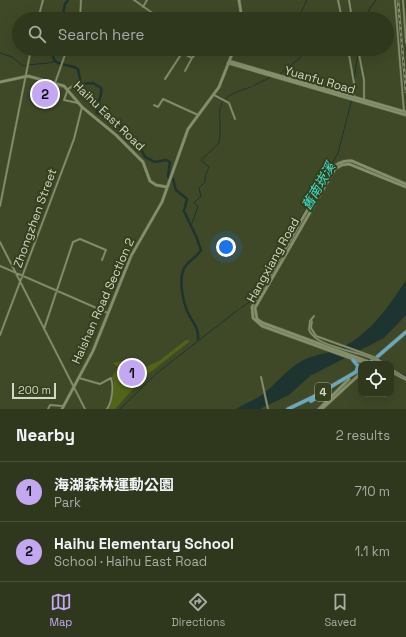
<!DOCTYPE html>
<meta charset="utf-8">
<style>
:root{--surface:#2f371d;--page:#373f26;--text:#f1f3f6;--muted:#a7aca4;--line:#4a513b;--accent:#c4a7f1}
body{margin:0;font-family:"Space Grotesk","Noto Sans TC",sans-serif;background:var(--page);color:var(--text)}
.controls{position:absolute;right:12px;bottom:12px;display:grid;overflow:hidden;border-radius:8px;box-shadow:0 4px 16px #0002}
.controls button{width:36px;height:36px;display:grid;place-items:center;padding:0;border:0;border-bottom:1px solid var(--line);background:var(--surface);color:var(--text);font:20px sans-serif}
.scale{position:absolute;left:12px;bottom:10px;width:44px;box-sizing:border-box;padding-left:4px;border:2px solid #d1d8c4;border-top:0;font-size:11px;line-height:14px;white-space:nowrap;color:#d1d8c4;-webkit-text-stroke:3px #353e1d;paint-order:stroke}
.you{position:absolute;left:226px;top:247px;width:14px;height:14px;margin:-10px;border:3px solid #fff;border-radius:50%;background:#1a73e8;box-shadow:0 0 0 6px #1a73e833}
.badge{display:grid;place-items:center;width:26px;height:26px;border-radius:50%;background:var(--accent);color:#111;font-size:13px;font-weight:700}
.pin{position:absolute;translate:-50% -50%;border:2px solid #fff;box-shadow:0 1px 4px #0006}
.list{margin:0;padding:0;list-style:none}
h2{display:flex;justify-content:space-between;align-items:center;height:52px;margin:0;padding:0 16px;font-size:17px}
h2 small{font-size:13px;font-weight:400;color:var(--muted)}
.list li{display:grid;grid-template-columns:26px 1fr auto;gap:12px;align-items:center;box-sizing:border-box;height:60px;padding:0 16px;border-top:1px solid var(--line)}
.list b{display:block;font-size:15px;white-space:nowrap}
.list p{margin:0;font-size:13px;white-space:nowrap;color:var(--muted)}
.list em{font-size:13px;font-style:normal;color:var(--muted)}
.icon{flex:none;width:22px;height:22px;fill:none;stroke:currentColor;stroke-width:2;stroke-linecap:round;stroke-linejoin:round}
.map{position:relative;flex:none;width:406px;height:409px;overflow:hidden}
.search{position:absolute;background:var(--surface);box-shadow:0 4px 16px #0002;left:12px;right:12px;top:12px;height:44px;display:flex;align-items:center;gap:10px;box-sizing:border-box;padding:0 14px;border-radius:22px;color:var(--muted);font-size:15px}
.sheet{height:172px;background:var(--surface)}
nav{display:flex;justify-content:space-around;align-items:center;box-sizing:border-box;height:56px;border-top:1px solid var(--line);background:var(--surface);font-size:11px;color:var(--muted)}
nav a{display:grid;justify-items:center;gap:2px}
nav .on{color:var(--accent)}
.map>svg:first-child{display:block}
.green{fill:#526417}
.water{fill:#1e3430}
.lines{fill:none;stroke-linecap:round;stroke-linejoin:round}
.stream{stroke:#1e3430;stroke-width:1}
.river{stroke:#1e3430;stroke-width:2.5}
.primary-tunnel{stroke:#555e3f;stroke-width:3.5;stroke-dasharray:3.5 2;stroke-linecap:butt}
.street-casing{stroke:#5d6548;stroke-width:2.5}
.secondary-casing{stroke:#5d6548;stroke-width:3.5}
.primary-casing{stroke:#5d6548;stroke-width:4.5}
.street{stroke:#848f6b;stroke-width:1.5}
.secondary{stroke:#848f6b;stroke-width:2.5}
.primary{stroke:#6aa8c2;stroke-width:3.5}
.rail-casing{stroke:#848d72;stroke-width:2.5}
.rail{stroke:#353e1d;stroke-width:1;stroke-dasharray:3;stroke-linecap:butt}
.street-bridge-casing{stroke:#5d6548;stroke-width:2.5;stroke-linecap:butt}
.street-bridge{stroke:#848f6b;stroke-width:1.5}
.labels{text-anchor:middle;stroke-width:4;stroke-linejoin:round;paint-order:stroke}
.shield{fill:#353e1d;stroke:#a2aa92;stroke-width:1}
.shield-label{font-size:11px;font-weight:bold;fill:#d1d8c4}
.street-label{font-size:12px;fill:#d1d8c4;stroke:#353e1d}
.water-label{font-size:13px;font-style:italic;fill:#3ce7d1;stroke:#353e1d}
</style>
<div class="map">
<svg width="406" height="409" viewBox="0 0 406 409">
<rect width="100%" height="100%" fill="#3f4927"/>
<!-- green -->
<path class="green" d="M41,81L56,85L49,106L56,85L62,86L61,89L56,87L55,89L58,90L53,108L37,103Z
M186,340L190,341L143,378L115,409H108L114,381L112,377L118,367L113,363L122,361L128,366L136,359L143,368L159,361Z"/>
<!-- water -->
<path class="water" d="M406,280V315L384,338L310,376L289,395L260,409H236C245,403 255,400 263,394C276,384 286,370 300,362C313,354 328,354 341,348C370,334 389,306 406,280Z"/>
<g class="lines">
<!-- stream -->
<path class="stream" d="M298,19L307,0
M366,19L370,8L376,0
M0,53L12,57L23,66C34,63 47,65 55,61
M280,74L301,57L300,49
M354,80L358,52
M253,86L271,77
M352,96L353,87
M192,223L198,207L194,202L201,197L199,188L205,182V177L209,167L201,160L219,143C224,109 207,100 251,87
M190,226L191,224
M241,308L252,300L261,287L338,153L352,99
M401,374L406,376
M120,409L157,373L239,309"/>
<!-- river -->
<path class="river" d="M62,19L65,4L68,0
M53,49C50,69 68,62 78,69L81,84L93,83L101,88C103,99 95,103 97,113L108,117L122,129L128,139L138,143L145,157L155,162L166,160L170,162L168,177L173,179L176,190L187,199L184,211L195,234
M196,236L201,250C197,258 185,262 183,271C179,282 183,301 187,311C192,322 199,327 198,339"/>
<!-- primary-tunnel -->
<path class="primary-tunnel" d="M375,361L379,358"/>
<defs>
<path id="street" d="M134,0L161,19
M338,0L342,19
M349,0L352,19
M395,0L404,112
M403,0L406,43
M143,7L147,0
M38,19L43,0
M80,19L81,0
M348,49L354,83V96
M358,49L364,80V101
M185,71L192,58L200,49
M165,79L182,53L192,58
M55,83L67,49
M214,95L229,103L235,119
M78,103L64,100L68,89L79,82
M154,105L158,107L163,99L198,115
M0,206L31,49
M0,242L85,409
M0,266L108,313
M310,321L314,316
M44,329L73,242L80,239L106,250L102,260
M0,335L74,139L82,107
M391,369L406,378
M391,372L406,380
M261,377L268,409
M79,378L100,384L111,378C114,387 112,402 107,409
M48,409L50,405L63,406"/>
<path id="secondary" d="M239,0L242,19
M229,61L406,112
M228,63L406,115
M0,82L28,76L64,86L82,107L116,135L143,162L150,181L156,185L167,187
M372,363L263,323L257,319L255,308L335,169L342,165L349,164L406,187
M367,364L262,326L253,318L252,307L329,172C335,164 342,160 352,161L406,184
M62,409L93,351L131,256L162,202L188,129L219,87L234,49
M319,409L349,379
M322,409L361,373"/>
<path id="primary" d="M377,357L406,332
M353,360L358,366L356,372
M368,364L373,360
M311,401L328,391
M288,409L313,397L361,369"/>
</defs>
<!-- street casing -->
<use href="#street" class="street-casing"/>
<!-- secondary casing -->
<use href="#secondary" class="secondary-casing"/>
<!-- primary casing -->
<use href="#primary" class="primary-casing"/>
<!-- street -->
<use href="#street" class="street"/>
<!-- secondary -->
<use href="#secondary" class="secondary"/>
<!-- primary -->
<use href="#primary" class="primary"/>
<defs>
<path id="rail" d="M398,0L406,92"/>
</defs>
<!-- rail casing -->
<use href="#rail" class="rail-casing"/>
<!-- rail -->
<use href="#rail" class="rail"/>
<defs>
<path id="street-bridge" d="M310,321L309,330C318,350 365,350 382,364
M312,321L311,328L316,336L374,357L385,364"/>
</defs>
<!-- street-bridge casing -->
<use href="#street-bridge" class="street-bridge-casing"/>
<!-- street-bridge -->
<use href="#street-bridge" class="street-bridge"/>
</g>
<g class="labels">
<!-- shield labels -->
<rect class="shield" x="315" y="383" width="16" height="18" rx="3"/>
<g class="shield-label">
<text x="323" y="396">4</text>
</g>
<!-- street labels -->
<g class="street-label">
<text transform="translate(320 80) rotate(16)" y="4">Yuanfu Road</text>
<text transform="translate(109 116) rotate(44)" y="4">Haihu East Road</text>
<text transform="translate(35 218) rotate(-70)" y="4">Zhongzhen Street</text>
<text transform="translate(273 260) rotate(-61)" y="4">Hangxiang Road</text>
<text transform="translate(103 301) rotate(-66)" y="4">Haishan Road Section 2</text>
</g>
<!-- water labels -->
<g class="water-label">
<text transform="translate(318 186) rotate(-60)" y="5">舊南崁溪</text>
</g>
</g>
</svg>
<div class="controls">
<button><svg class="icon" aria-label="locate" viewBox="0 0 24 24"><circle cx="12" cy="12" r="6"/><path d="M12 2v4M12 18v4M2 12h4M18 12h4"/></svg></button>
</div>
<div class="scale">200 m</div>
<div class="you"></div>
<div class="pin badge" style="left:132px;top:373px">1</div>
<div class="pin badge" style="left:45px;top:94px">2</div>
<div class="search"><svg class="icon" aria-label="search" viewBox="0 0 24 24"><circle cx="10" cy="10" r="6"/><path d="M15 15l6 6"/></svg>Search here</div>
</div>
<section class="sheet">
<h2>Nearby<small>2 results</small></h2>
<ul class="list">
<li><span class="badge">1</span><div><b>海湖森林運動公園</b><p>Park</p></div><em>710 m</em></li>
<li><span class="badge">2</span><div><b>Haihu Elementary School</b><p>School · Haihu East Road</p></div><em>1.1 km</em></li>
</ul>
</section>
<nav>
<a class="on"><svg class="icon" aria-label="map" viewBox="0 0 24 24"><path d="M3 6l6-2 6 2 6-2v14l-6 2-6-2-6 2zM9 4v14M15 6v14"/></svg>Map</a>
<a><svg class="icon" aria-label="directions" viewBox="0 0 24 24"><path d="M12 3l9 9-9 9-9-9zM9 14v-3h6M13 9l2 2-2 2"/></svg>Directions</a>
<a><svg class="icon" aria-label="saved" viewBox="0 0 24 24"><path d="M7 4h10v16l-5-4-5 4z"/></svg>Saved</a>
</nav>
